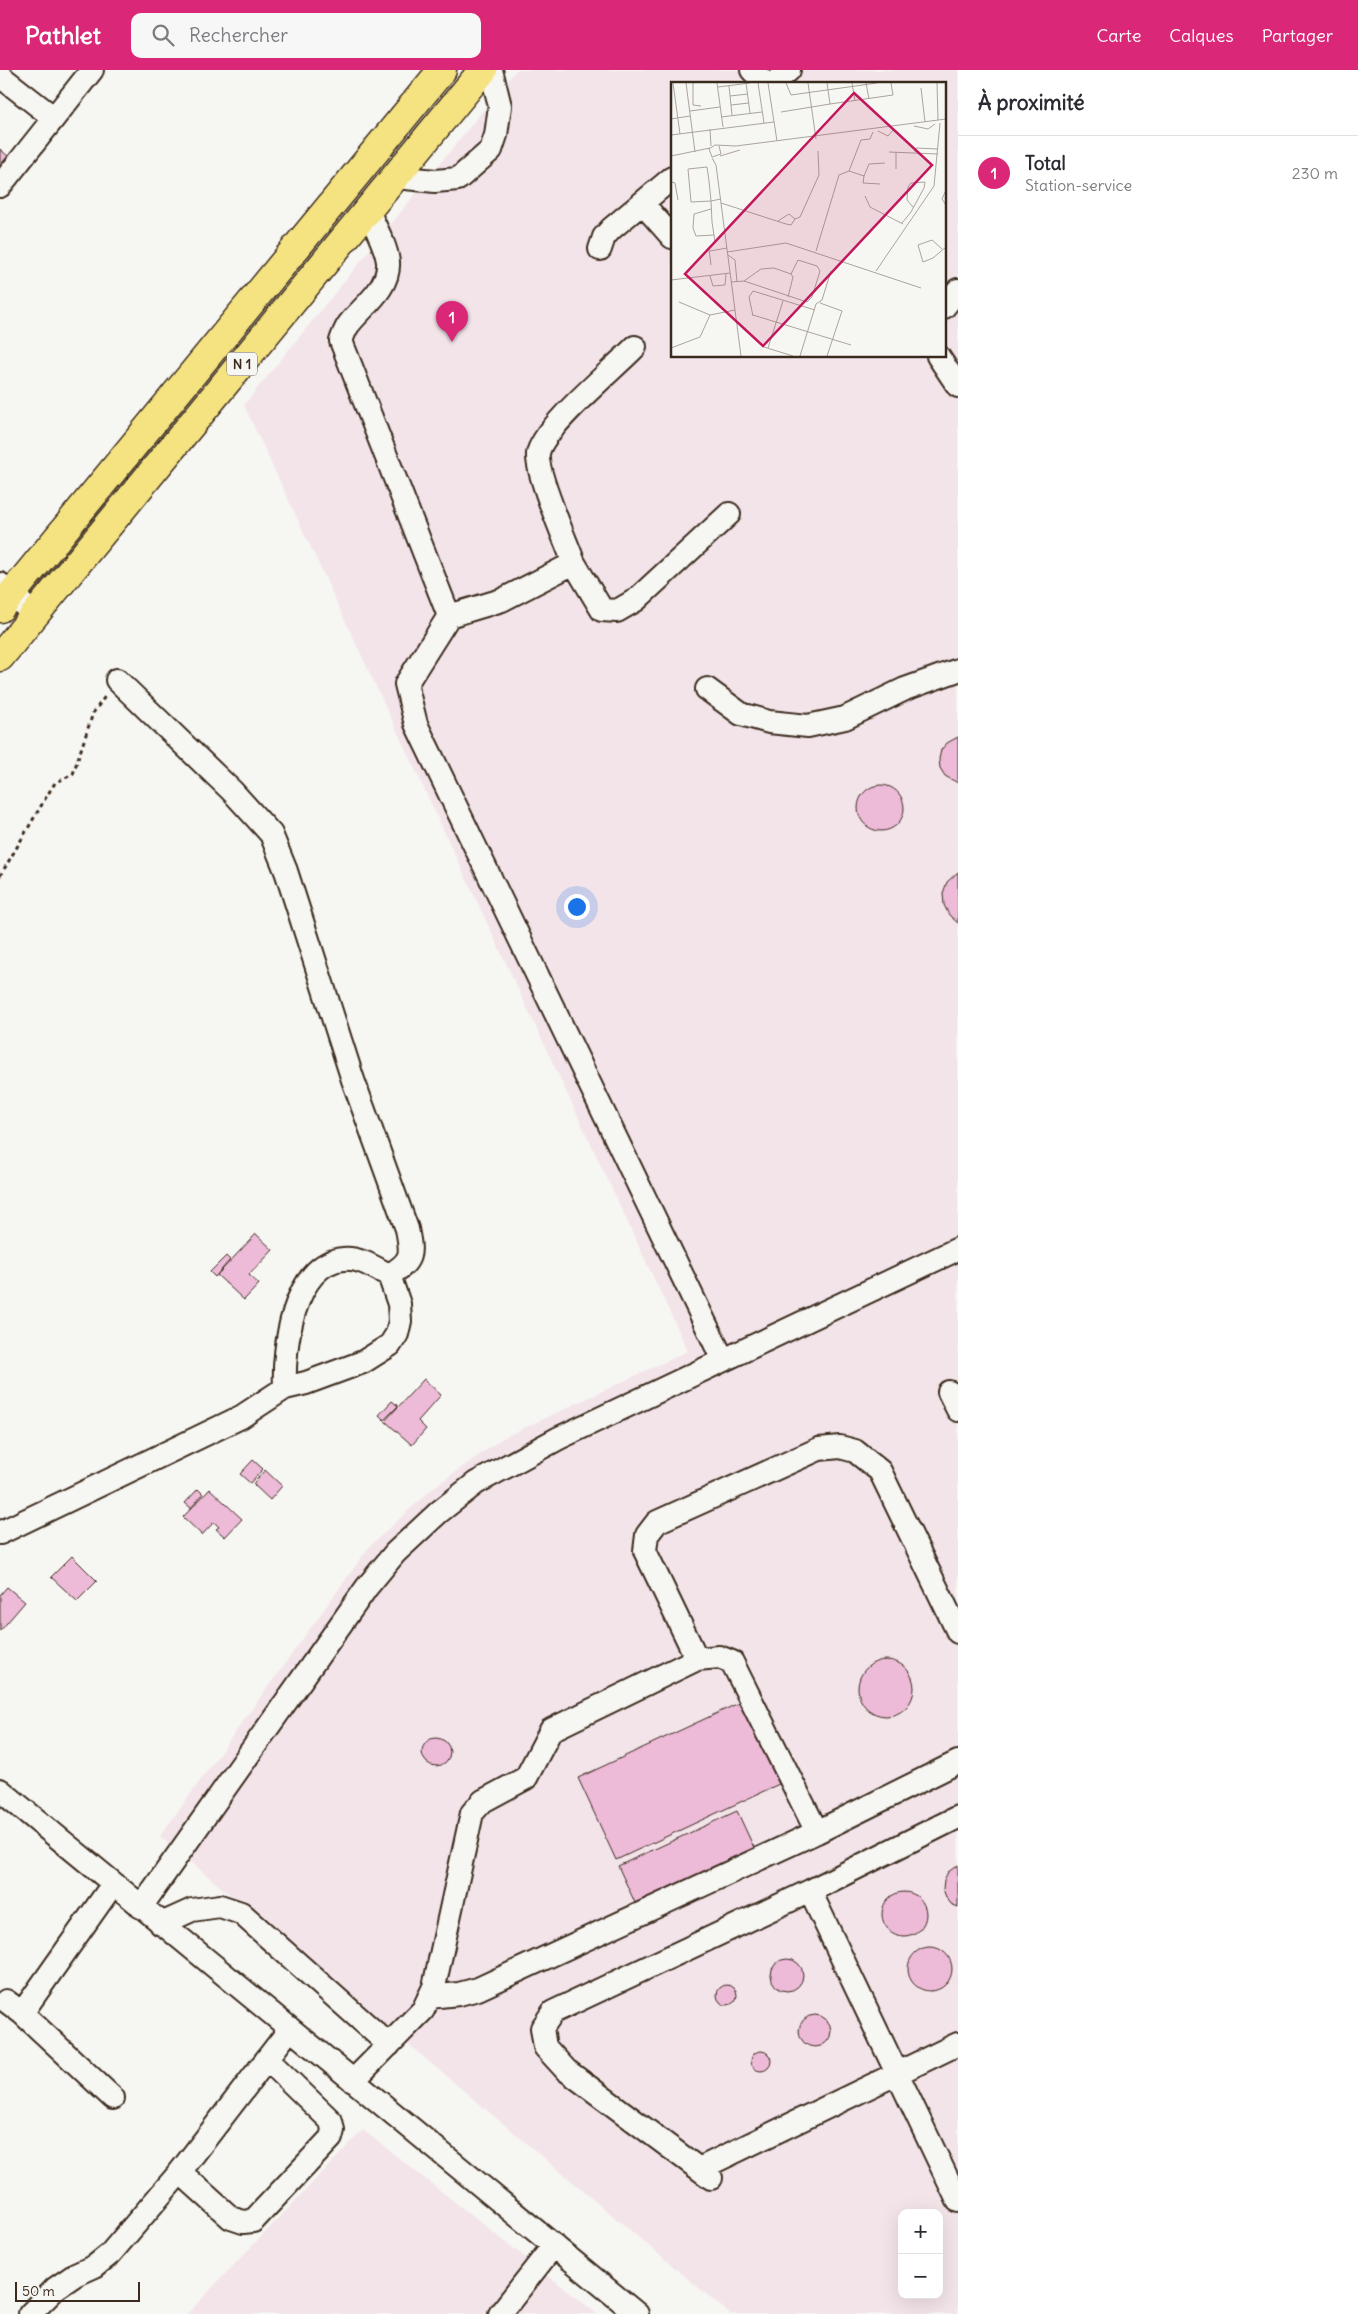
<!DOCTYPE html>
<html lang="fr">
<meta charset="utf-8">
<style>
:root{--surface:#fff;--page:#f7f7f7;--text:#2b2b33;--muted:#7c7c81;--line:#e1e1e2;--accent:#db2777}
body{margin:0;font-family:Delius,sans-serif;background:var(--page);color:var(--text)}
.controls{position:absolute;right:15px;bottom:15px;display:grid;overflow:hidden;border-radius:10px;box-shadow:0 5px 20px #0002}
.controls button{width:45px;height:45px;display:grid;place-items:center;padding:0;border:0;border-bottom:1px solid var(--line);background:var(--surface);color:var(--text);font:25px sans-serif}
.scale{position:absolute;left:15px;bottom:12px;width:125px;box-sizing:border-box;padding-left:5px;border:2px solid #3b2a1e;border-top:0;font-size:14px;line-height:18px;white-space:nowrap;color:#3b2a1e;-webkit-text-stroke:4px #f6f6f2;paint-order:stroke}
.you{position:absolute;left:576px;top:836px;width:18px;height:18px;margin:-12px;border:4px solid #fff;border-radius:50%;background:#1a73e8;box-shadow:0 0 0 8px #1a73e833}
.badge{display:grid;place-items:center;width:32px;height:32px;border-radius:50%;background:var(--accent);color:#fff;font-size:16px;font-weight:700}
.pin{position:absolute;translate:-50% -41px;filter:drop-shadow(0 1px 2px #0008)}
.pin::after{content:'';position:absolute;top:26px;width:18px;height:15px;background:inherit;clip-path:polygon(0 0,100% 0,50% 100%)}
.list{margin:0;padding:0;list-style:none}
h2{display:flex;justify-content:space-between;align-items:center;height:65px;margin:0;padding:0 20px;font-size:21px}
h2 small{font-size:16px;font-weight:400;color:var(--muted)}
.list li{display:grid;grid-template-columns:32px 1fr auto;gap:15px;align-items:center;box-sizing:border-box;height:75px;padding:0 20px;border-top:1px solid var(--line)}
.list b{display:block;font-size:19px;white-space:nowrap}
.list p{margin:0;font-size:16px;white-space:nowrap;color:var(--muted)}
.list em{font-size:16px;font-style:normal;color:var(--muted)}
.icon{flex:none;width:28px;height:28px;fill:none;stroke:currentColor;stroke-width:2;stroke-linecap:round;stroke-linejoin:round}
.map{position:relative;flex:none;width:958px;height:2244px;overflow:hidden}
header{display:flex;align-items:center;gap:30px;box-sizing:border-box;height:70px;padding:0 25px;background:var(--accent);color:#fff}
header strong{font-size:24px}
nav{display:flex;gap:28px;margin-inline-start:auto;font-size:18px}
.search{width:350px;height:45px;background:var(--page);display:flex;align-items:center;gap:12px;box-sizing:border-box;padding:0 18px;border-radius:10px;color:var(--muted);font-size:19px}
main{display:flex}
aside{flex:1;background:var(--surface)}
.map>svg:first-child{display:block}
.built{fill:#f3e4ea;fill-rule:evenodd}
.building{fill:#edbad7;stroke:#3b2a1e}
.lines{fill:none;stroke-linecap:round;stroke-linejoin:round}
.minor-casing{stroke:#3b2a1e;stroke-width:26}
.highway-casing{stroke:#3b2a1e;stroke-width:31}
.path{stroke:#3b2a1e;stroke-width:3;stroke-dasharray:4 4;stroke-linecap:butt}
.minor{stroke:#f6f6f2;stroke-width:22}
.highway{stroke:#f5e382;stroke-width:28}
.labels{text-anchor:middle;stroke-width:4.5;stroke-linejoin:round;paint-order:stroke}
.shield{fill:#f6f6f2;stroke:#73675e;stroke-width:1}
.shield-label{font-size:14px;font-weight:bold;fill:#3b2a1e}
.inset-road{fill:none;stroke:#aba49d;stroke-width:1}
.view{fill:#c2185b;fill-opacity:0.15;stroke:#c2185b;stroke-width:2.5}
.inset-edge{fill:none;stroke:#3b2a1e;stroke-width:2.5}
</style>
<header>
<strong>Pathlet</strong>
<div class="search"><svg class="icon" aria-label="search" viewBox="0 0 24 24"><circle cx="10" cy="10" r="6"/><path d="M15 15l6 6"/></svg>Rechercher</div>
<nav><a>Carte</a><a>Calques</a><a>Partager</a></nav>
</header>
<main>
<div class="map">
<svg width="958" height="2244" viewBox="0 0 958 2244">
<rect width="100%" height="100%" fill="#f6f6f2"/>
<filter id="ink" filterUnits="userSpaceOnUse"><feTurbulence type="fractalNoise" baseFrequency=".02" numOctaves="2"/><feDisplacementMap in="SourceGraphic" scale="10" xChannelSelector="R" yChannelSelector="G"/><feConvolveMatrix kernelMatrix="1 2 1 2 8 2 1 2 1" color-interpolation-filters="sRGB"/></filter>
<g filter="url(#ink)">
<!-- built -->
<path class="built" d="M516,0H958V2244H730L160,1766L370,1476L433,1418L503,1368L688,1281L244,335ZM672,14H944V286H672ZM902,2143H939V2225H902Z
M363,2060L597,2244H187Z"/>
<!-- building -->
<path class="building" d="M0,79L9,87L0,97Z
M958,667V713L945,706L940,698L939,689L941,680L947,673Z
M858 738a23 23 0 1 1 46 0a23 23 0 1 1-46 0Z
M958,802V853L949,845L944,835L943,823L947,812Z
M256,1164L273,1180L249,1205L259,1214L244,1230L217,1205Z
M226,1186L230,1190L215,1207L210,1202Z
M424,1309L441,1325L418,1351L426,1359L412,1375L385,1351Z
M392,1331L398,1336L384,1350L379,1345Z
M253,1390L263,1399L250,1413L240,1404Z
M265,1400L282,1416L270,1430L253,1414Z
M198,1419L203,1424L191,1438L185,1433Z
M210,1419L242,1449L225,1467L216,1459L219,1457L214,1452L202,1465L183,1447Z
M72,1486L97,1511L77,1531L51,1507Z
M7,1517L25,1532L0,1561V1525Z
M858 1618a28 28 0 1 1 56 0a28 28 0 1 1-56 0Z
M741,1632L779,1714L616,1790L578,1708Z
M422 1682a14 14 0 1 1 28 0a14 14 0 1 1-28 0Z
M737,1741L756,1782L637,1837L618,1796Z
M958,1795V1837L951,1834L946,1827L943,1819L944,1810L948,1802Z
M882 1844a22 22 0 1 1 44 0a22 22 0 1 1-44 0Z
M908 1899a22 22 0 1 1 44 0a22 22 0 1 1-44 0Z
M771 1905a16 16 0 1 1 32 0a16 16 0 1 1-32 0Z
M717 1925a10 10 0 1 1 20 0a10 10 0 1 1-20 0Z
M799 1961a16 16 0 1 1 32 0a16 16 0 1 1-32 0Z
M751 1991a10 10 0 1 1 20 0a10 10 0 1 1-20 0Z"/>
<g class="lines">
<defs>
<path id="minor" d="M752,0L766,14
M0,6L54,48
M773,14L789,0
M396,107L435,111L458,109L491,80L496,65L500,36L491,0
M0,116L92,0
M643,134L672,167
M368,141C375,157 386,175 388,192C390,218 363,236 349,254C345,259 343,266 341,271L449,546L406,614L416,654L723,1290
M600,179L604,167L611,159L672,108
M944,237L958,220
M938,286L958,316
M574,493C566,471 536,404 538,384C541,359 615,298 635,277
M0,514L35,545
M449,546L502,530L574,493L602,540L617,541L636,530L729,444
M117,610L232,721L271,764L286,801L353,1010L407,1159C412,1184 413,1191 389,1205
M707,619L741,644L769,652L808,656L845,648L905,619L958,600
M949,1322L958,1340
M0,1463L241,1347L285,1318L306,1313L363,1292L390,1275L397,1264L400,1251L399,1234L389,1205C375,1198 359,1187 343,1189C293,1194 283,1279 285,1318
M697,1589L719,1587L732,1592L817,1762
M0,1720L637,2244
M810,1821L958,2131
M141,1837L367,1517L395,1483L439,1442L476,1413L559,1368L958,1179
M161,1854L192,1840L220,1836L241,1843L389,1975
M429,1927L459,1924L478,1919L817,1762L958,1692
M6,1931L22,1943L113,2028
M22,1943L113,1814
M353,2011L423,1940L434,1917L472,1743L483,1731L526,1708L551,1660L697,1589L645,1481L647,1465L657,1452L819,1379L840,1377L855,1381L880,1401L958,1562
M699,2099L958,1974
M180,2102L231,2148L243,2152L253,2151L331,2068L333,2060L331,2051L267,1989
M711,2108L566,2000L545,1977L542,1958L553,1942L810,1821L958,1747
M30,2244L56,2218L75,2205L95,2196L110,2184L180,2102L290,1959
M500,2244L554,2175"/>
<path id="highway" d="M0,538L442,0
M0,587L483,0"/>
</defs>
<!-- minor casing -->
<use href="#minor" class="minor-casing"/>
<!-- highway casing -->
<use href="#highway" class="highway-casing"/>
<!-- path -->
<path class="path" d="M0,806L48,724L55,713L73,704L93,643L106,625"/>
<!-- minor -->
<use href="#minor" class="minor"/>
<!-- highway -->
<use href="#highway" class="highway"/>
</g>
</g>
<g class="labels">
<!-- shield labels -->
<rect class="shield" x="227" y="282.5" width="30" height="23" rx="4"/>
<g class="shield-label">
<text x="242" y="299">N 1</text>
</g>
</g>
<!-- overview -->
<g transform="translate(671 12)">
<rect width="275" height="275" fill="#f6f6f2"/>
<path class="inset-road" d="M2,1L9,52M15,1L24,70M22,1V23L30,24M46,1L52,45M75,1L79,31M87,1L93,41M97,1L106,59M115,1L120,13L206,1M137,1L145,57M181,1L184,19M195,1L198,17M266,1L267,38M58,4L61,33M47,5L79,1M250,6L254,40M59,14L77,12M159,22L222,13L220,1M60,23L78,21M19,29L49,25M110,30L159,22L156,1M50,35L91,30M0,37L19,34M243,44L257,47L264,42M39,47L40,64M207,49L217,54L223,47M0,53L103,40M48,64L50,72L41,75L38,67L44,63L65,64L275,37M218,70L267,72M244,70L245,66L267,67M0,74L39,66M49,74L69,68M41,76L45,83L70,274M225,87V70M178,89L193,94L192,101L209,102M193,94L198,82L214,81M0,100L4,101L7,118M275,108L271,117L275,123M194,114L199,125L232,142M50,121L115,142L120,143L124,137L118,132L107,139M40,127L23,132L22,146L25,154L43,153M124,137L129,135L148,93L147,69M231,141L240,130L253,106L254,100L240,101L237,105L236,118L242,125M44,160L41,140L40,119L38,99L36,85L17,87L20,120L40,119L50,117M38,167L40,183M271,167L261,158L247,163L252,180L262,176L275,165M39,169L56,166M145,169L168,93L178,89L190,58L199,57L202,50M56,170L115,161L250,206M57,173L64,178L66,200M205,189L263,104L269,41M39,194L42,204L54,203L55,192M0,198L59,191M60,200L73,199L136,220L141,215L149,189L146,184L127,178L120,192L103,186L90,187L73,199M117,215L122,195L120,192M8,220L39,233M149,221L171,229L156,274M82,233L180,263M82,234L78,215L82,209L144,228M93,265L122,274M0,266L29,255L39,233L64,228M97,266L112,219M129,274L145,222L151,218L160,189"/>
<path class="view" d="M183,11L261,83L92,264L14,192Z"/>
<rect width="275" height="275" class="inset-edge"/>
</g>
</svg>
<div class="controls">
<button>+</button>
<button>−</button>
</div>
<div class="scale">50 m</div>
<div class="you"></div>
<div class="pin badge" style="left:452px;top:272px">1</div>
</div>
<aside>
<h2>À proximité<small></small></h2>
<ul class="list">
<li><span class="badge">1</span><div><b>Total</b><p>Station-service</p></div><em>230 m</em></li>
</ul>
</aside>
</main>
